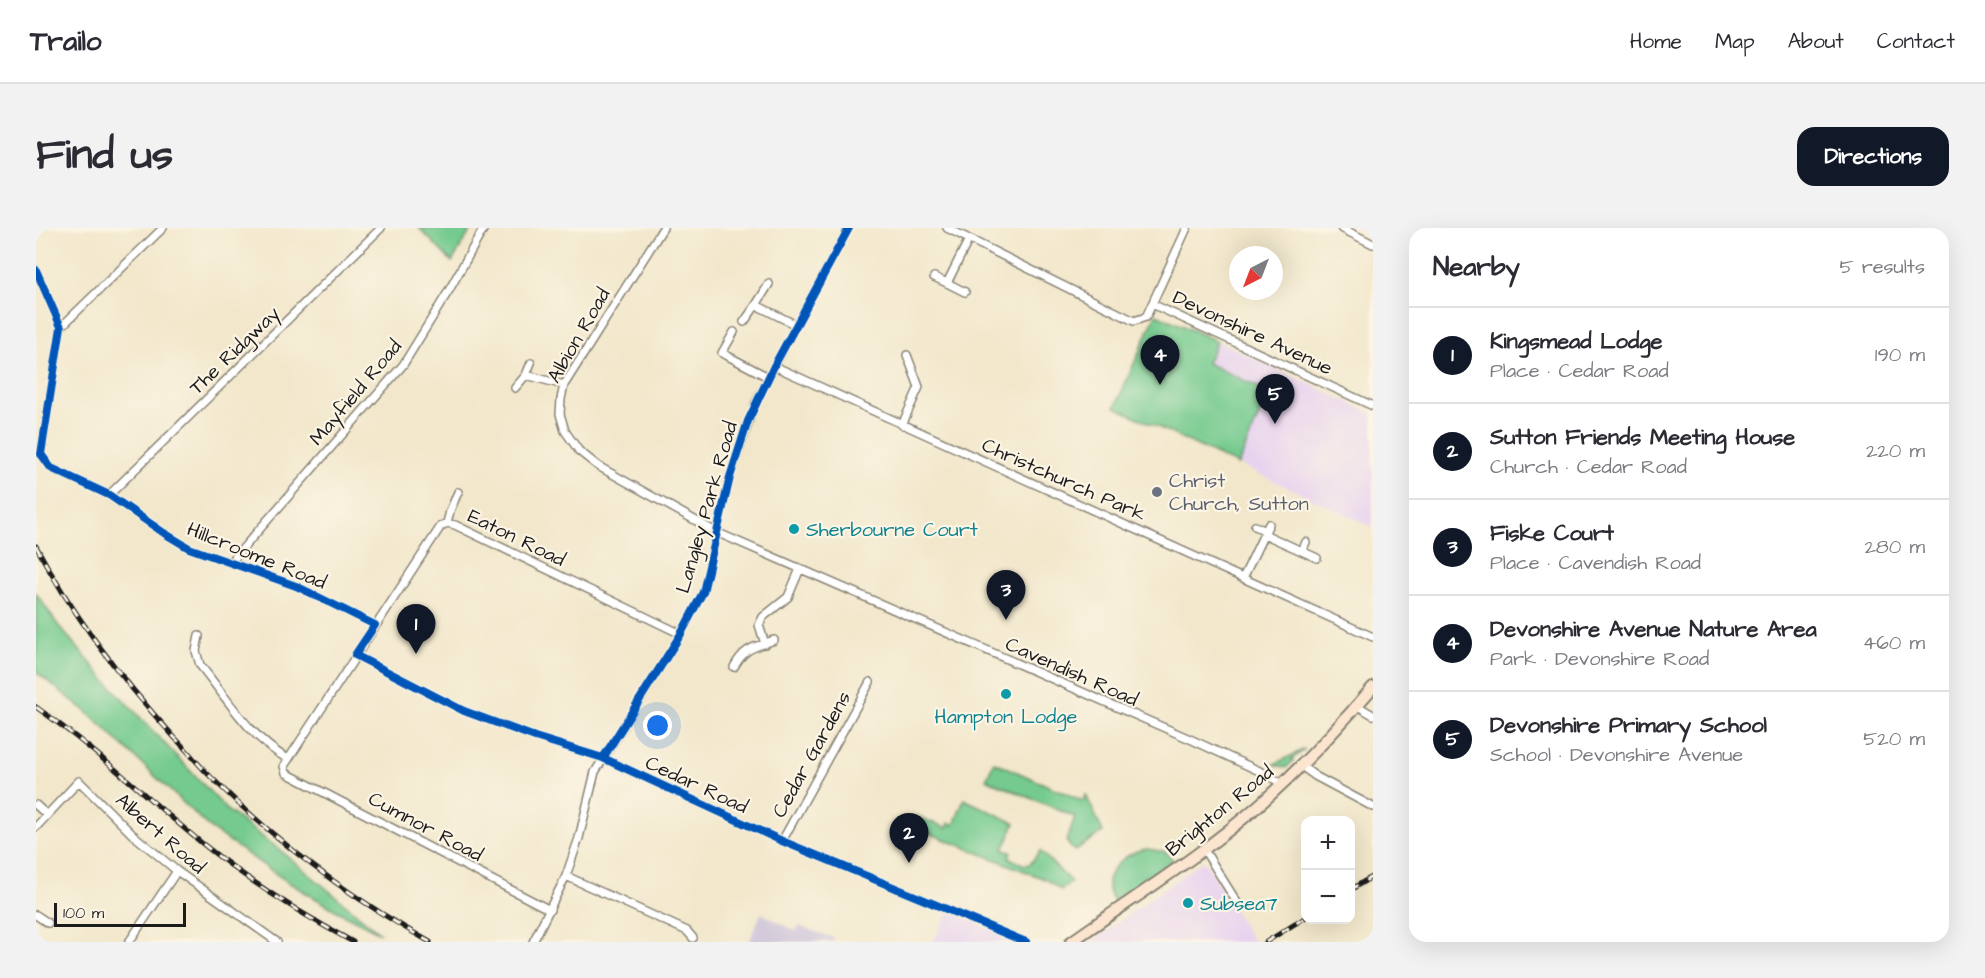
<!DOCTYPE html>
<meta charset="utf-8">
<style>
:root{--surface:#fff;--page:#f2f2f3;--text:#2b2b33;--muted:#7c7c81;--line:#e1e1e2;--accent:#111827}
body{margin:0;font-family:"Architects Daughter",sans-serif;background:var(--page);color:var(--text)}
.controls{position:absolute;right:18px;bottom:18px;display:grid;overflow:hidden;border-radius:12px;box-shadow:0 6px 24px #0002}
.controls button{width:54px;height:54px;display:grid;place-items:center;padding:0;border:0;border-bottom:2px solid var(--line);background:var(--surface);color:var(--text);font:30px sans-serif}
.compass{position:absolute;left:1193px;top:18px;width:54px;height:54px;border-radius:50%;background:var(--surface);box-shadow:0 6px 24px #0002;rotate:222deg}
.scale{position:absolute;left:18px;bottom:15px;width:132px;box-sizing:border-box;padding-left:6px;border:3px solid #1c1c1c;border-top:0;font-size:16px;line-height:21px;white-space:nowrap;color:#1c1c1c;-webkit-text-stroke:4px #fcf5e5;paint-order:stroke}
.you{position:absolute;left:622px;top:498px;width:21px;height:21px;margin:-15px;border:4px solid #fff;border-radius:50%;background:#1a73e8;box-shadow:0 0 0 9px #1a73e833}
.badge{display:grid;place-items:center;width:39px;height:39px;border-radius:50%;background:var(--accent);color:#fff;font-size:20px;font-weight:700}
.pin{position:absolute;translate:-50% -50px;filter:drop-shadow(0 2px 3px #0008)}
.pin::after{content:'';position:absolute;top:32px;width:21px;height:18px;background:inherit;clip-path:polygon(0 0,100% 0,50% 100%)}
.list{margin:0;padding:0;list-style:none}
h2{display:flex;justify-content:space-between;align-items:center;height:78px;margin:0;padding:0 24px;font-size:26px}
h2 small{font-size:20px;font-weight:400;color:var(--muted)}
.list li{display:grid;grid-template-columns:39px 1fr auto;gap:18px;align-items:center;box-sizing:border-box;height:96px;padding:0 24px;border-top:2px solid var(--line)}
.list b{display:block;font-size:22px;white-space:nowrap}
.list p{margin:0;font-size:20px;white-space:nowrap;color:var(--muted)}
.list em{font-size:20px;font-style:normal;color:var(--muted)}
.map{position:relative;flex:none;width:1337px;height:714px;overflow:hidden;border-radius:18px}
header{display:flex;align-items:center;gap:36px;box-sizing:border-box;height:84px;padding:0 30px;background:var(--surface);border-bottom:2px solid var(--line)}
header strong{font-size:28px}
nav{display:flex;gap:33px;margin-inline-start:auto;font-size:21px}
.intro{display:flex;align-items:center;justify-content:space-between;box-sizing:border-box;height:144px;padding:0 36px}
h1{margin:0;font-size:42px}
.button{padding:15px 27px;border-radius:18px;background:var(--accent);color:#fff;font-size:21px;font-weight:700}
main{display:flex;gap:36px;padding:0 36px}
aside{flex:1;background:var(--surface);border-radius:18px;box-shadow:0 6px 24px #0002}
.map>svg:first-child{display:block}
.built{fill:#e7d2ef}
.industrial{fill:#c8bfd8}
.green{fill:#74ca8f;stroke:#487356;stroke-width:1.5}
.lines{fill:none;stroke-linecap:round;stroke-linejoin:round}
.minor-casing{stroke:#878274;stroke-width:10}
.secondary-casing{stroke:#878274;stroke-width:14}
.minor{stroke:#fff;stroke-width:7}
.secondary{stroke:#fce5cf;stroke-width:10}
.rail-casing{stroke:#1c1c1c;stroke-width:5}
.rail{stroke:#fcf5e5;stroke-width:3;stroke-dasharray:9;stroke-linecap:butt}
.cycleway-casing{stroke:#fcf5e5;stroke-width:11}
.cycleway{stroke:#0057b8;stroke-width:8}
.worship-dot{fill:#6b7280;stroke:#fcf5e5;stroke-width:2}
.culture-dot{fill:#0f9aa8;stroke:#fcf5e5;stroke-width:2}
.labels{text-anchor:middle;stroke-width:4.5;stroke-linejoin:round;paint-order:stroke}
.street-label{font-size:20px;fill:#1c1c1c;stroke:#fcf5e5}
.worship-label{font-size:20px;fill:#5b616d;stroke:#fcf5e5;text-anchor:start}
.culture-label{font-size:20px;fill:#0d838f;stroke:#fcf5e5;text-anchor:start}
</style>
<header>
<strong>Trailo</strong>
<nav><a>Home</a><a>Map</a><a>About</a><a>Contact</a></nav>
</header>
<div class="intro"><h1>Find us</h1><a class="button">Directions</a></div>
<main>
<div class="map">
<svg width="1337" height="714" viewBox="0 0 1337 714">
<rect width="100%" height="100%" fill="#fcf5e5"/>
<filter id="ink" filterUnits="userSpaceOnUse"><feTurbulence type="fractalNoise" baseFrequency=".0167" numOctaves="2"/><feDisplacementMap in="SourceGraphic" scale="12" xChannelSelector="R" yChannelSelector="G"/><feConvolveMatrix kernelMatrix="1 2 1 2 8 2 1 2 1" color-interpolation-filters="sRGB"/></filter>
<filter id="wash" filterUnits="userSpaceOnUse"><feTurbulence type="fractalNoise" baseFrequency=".008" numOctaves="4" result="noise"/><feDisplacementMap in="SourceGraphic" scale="24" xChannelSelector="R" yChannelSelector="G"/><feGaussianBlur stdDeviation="1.35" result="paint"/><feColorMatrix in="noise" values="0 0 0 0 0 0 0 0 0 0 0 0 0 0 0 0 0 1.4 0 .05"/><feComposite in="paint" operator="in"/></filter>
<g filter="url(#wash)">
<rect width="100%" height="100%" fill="#f2e7cb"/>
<!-- built -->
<path class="built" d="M1181,113L1337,186V299L1137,206Z
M1165,634L1170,635L1217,714H1055Z
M914,683L982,714H890H897Z"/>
<!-- industrial -->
<path class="industrial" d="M725,685L760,703L763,698L798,710L797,714H713Z"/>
<!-- green -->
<path class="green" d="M383,0H436L416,34Z
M1120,86L1181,113L1171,135L1233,164L1202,237L1079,179Z
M0,365L22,397L70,453L192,583L244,622L344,705L303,684L252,654L175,601L51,484L0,444Z
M1269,521L1256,531L1257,533L1250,540L1238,536Z
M958,534L1047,573L1050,567L1067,604L1038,623L1030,613L1039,589L950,551Z
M928,571L979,595L968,621L975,624L973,630L989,637L994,636L1004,623L1035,654L1025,662L1011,652L875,598L879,588L911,600L913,595L918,597Z
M1110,621L1130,624L1137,632L1078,673C1060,648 1087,625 1110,621Z"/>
</g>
<g filter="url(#ink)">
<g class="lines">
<defs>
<path id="minor" d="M627,0L528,157L525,171L524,186L529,203L543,223L562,238L680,304L1154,511L1232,547L1246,556
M911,0L1098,93L1110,89L1151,0
M1305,0L1337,16
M0,42L25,99
M898,49L911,55L933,11
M911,55L929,64
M733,56L720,77L760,97
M1116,76L1337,178
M708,94L720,77
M698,104L686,125L732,149
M495,135L490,147L528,157
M738,138L1337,409
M479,160L490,147
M866,197L883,159L871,127
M5,226L15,240L73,267L128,305L153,320L260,358L339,397
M5,226L25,99L127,0
M73,267L345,0
M411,295L414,283L422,264
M1219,298L1230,303
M1228,306L1233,296
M1266,323L1270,314
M195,334L367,137L412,64L448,0
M1207,350L1228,306L1281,330
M163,408L160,423L164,437C191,470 214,510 252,531
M729,416L723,397L727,389L752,369L764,341
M319,427L428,483L499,509L567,530L746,613L990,714
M698,439C709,419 719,419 738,412
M1320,477L1337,487
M1264,537L1279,548L1337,579
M0,577L11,587
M0,599L43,553L96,606L141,643L241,714
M746,613L834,454
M1167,620L1202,676
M530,648L651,703L657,710
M514,682L250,545L248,538L405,298L411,295L419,297L645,406
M0,687L12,695
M93,714L141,643
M497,714L530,648L543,610L559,544L645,406L667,364L694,249L719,176L760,97L813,0"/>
<path id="secondary" d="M1035,714C1098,669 1165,628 1223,577C1264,541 1302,500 1337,459"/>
</defs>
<!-- minor casing -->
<use href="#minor" class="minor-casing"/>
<!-- secondary casing -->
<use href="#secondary" class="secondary-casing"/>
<!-- minor -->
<use href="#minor" class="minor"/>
<!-- secondary -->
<use href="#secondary" class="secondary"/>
<defs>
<path id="rail" d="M0,318C37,388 86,452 139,510C153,524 165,540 179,553C243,616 316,671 394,714
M0,479C61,522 114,573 172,620C217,656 267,687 317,714
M1314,662L1337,648
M1230,714L1270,689"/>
</defs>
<!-- rail casing -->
<use href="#rail" class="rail-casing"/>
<!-- rail -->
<use href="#rail" class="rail"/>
<defs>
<path id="cycleway" d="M0,42L25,99L5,226
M5,226L15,240L73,267L128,305L153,320L260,358L339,397L319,427L428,483L499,509L567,530L746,613L990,714
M567,530L645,406L667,364L694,249L712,193L738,138L813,0"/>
</defs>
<!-- cycleway casing -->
<use href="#cycleway" class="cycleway-casing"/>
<!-- cycleway -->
<use href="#cycleway" class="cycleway"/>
</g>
</g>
<!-- markers -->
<circle class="worship-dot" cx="1121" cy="264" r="6"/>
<g class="culture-dot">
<circle cx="758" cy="301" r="6"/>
<circle cx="970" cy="466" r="6"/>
<circle cx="1152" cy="675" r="6"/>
</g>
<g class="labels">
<!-- street labels -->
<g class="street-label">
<text transform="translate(1217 104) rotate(25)" y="7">Devonshire Avenue</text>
<text transform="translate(542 107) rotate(-60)" y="7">Albion Road</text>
<text transform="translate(198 122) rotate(-44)" y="7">The Ridgway</text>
<text transform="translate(319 164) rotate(-50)" y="7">Mayfield Road</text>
<text transform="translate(1028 251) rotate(24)" y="7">Christchurch Park</text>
<text transform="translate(670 279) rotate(-74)" y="7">Langley Park Road</text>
<text transform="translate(481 309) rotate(26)" y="7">Eaton Road</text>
<text transform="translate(221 327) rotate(22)" y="7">Hillcroome Road</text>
<text transform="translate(1036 443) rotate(24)" y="7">Cavendish Road</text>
<text transform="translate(775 526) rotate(-61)" y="7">Cedar Gardens</text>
<text transform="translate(661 556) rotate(25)" y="7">Cedar Road</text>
<text transform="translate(1183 582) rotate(-39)" y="7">Brighton Road</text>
<text transform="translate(390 598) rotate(28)" y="7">Cumnor Road</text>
<text transform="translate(125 605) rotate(41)" y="7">Albert Road</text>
</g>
<!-- worship labels -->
<g class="worship-label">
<text x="1133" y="259">Christ<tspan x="1133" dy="23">Church, Sutton</tspan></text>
</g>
<!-- culture labels -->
<g class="culture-label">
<text x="770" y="308">Sherbourne Court</text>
<text x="970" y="495" text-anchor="middle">Hampton Lodge</text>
<text x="1164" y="682">Subsea7</text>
</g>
</g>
</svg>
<div class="controls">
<button>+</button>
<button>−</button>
</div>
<svg class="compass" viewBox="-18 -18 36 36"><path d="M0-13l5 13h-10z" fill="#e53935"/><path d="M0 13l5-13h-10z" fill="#7c7c81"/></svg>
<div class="scale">100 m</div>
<div class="you"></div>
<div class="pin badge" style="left:380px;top:426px">1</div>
<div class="pin badge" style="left:873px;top:635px">2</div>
<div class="pin badge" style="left:970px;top:392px">3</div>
<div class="pin badge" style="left:1124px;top:157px">4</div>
<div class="pin badge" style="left:1239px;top:196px">5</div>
</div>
<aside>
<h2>Nearby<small>5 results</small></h2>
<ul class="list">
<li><span class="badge">1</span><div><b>Kingsmead Lodge</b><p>Place · Cedar Road</p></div><em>190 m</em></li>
<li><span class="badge">2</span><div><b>Sutton Friends Meeting House</b><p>Church · Cedar Road</p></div><em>220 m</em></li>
<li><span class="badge">3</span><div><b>Fiske Court</b><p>Place · Cavendish Road</p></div><em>280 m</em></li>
<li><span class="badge">4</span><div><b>Devonshire Avenue Nature Area</b><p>Park · Devonshire Road</p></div><em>460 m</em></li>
<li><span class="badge">5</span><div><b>Devonshire Primary School</b><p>School · Devonshire Avenue</p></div><em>520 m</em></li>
</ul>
</aside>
</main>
